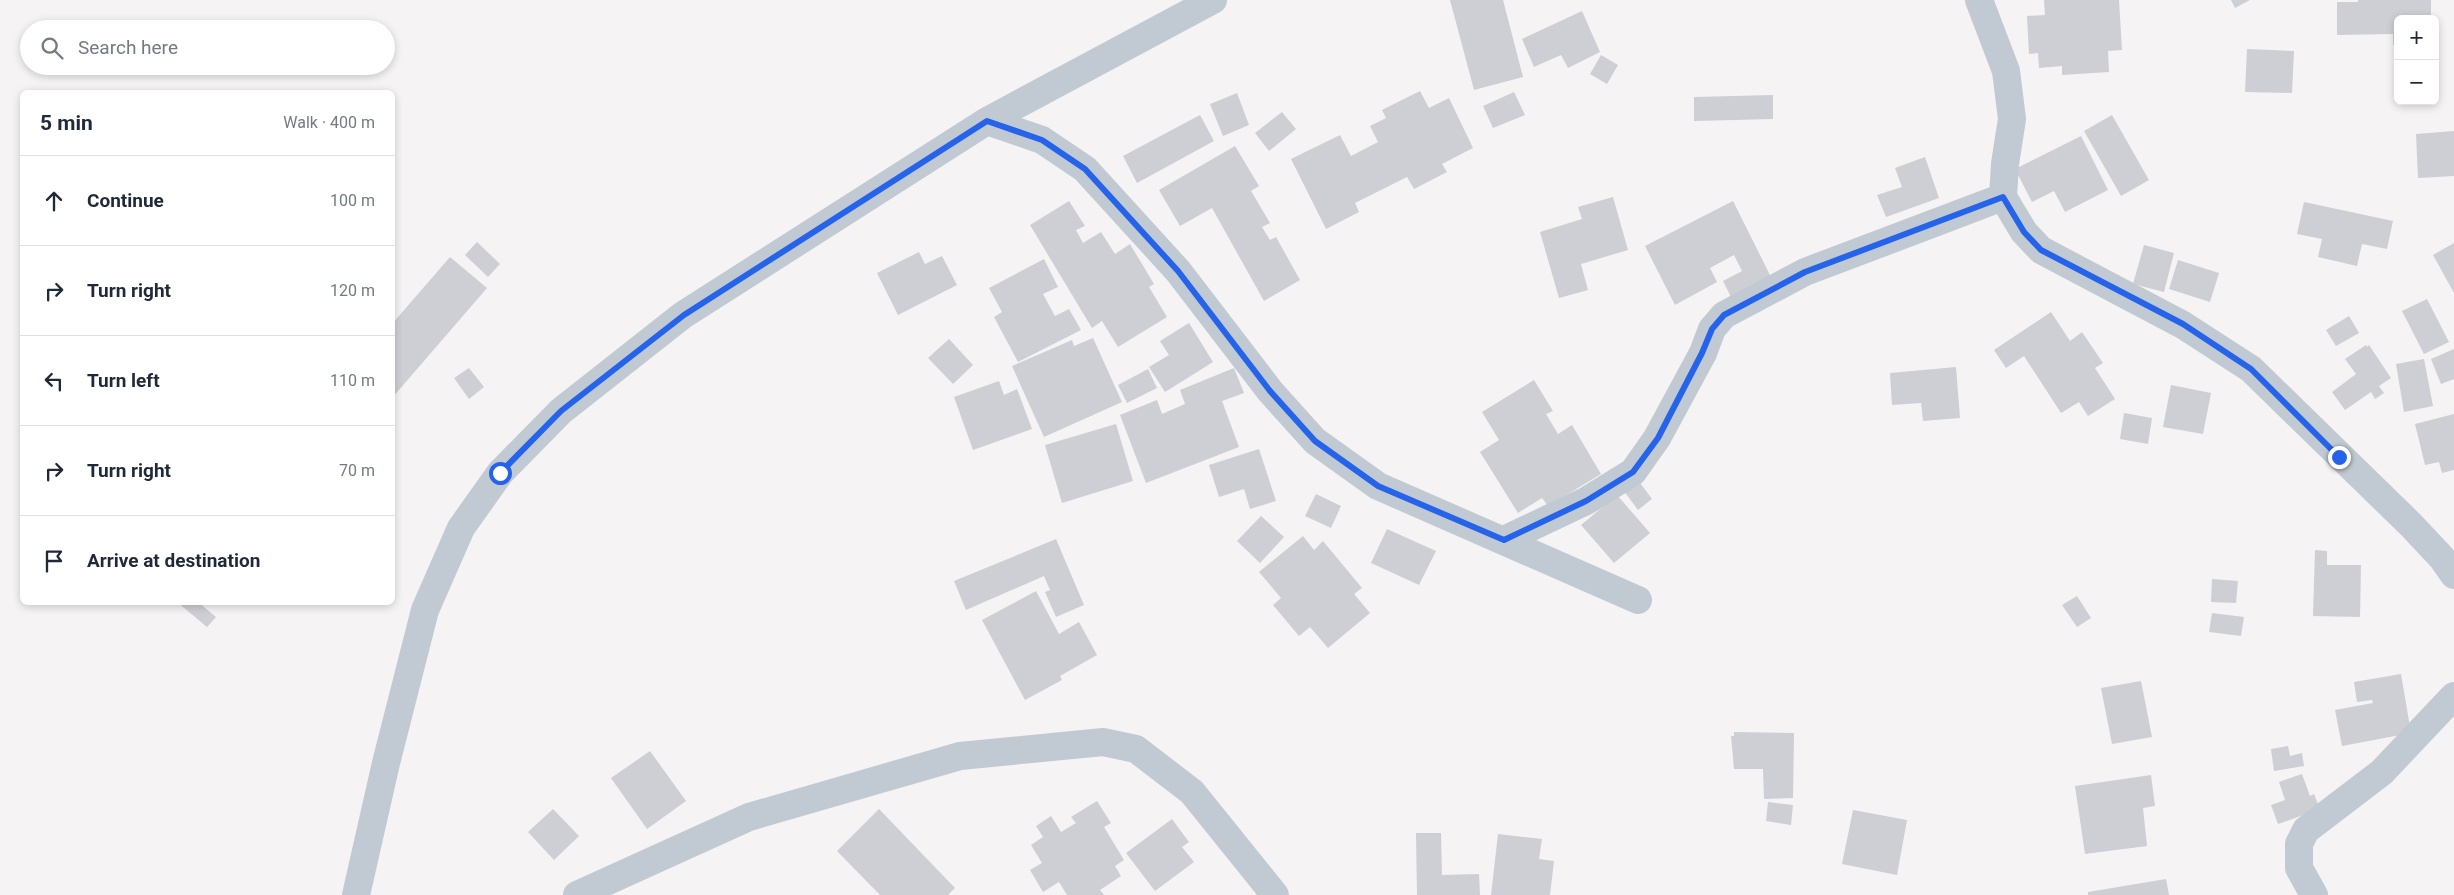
<!DOCTYPE html>
<meta charset="utf-8">
<style>
:root{--surface:#fff;--page:#f6f6f7;--text:#1f2937;--muted:#747a83;--line:#e0e1e3}
body{margin:0;font-family:Roboto,sans-serif;background:var(--page);color:var(--text)}
.controls{position:absolute;right:15px;top:15px;display:grid;overflow:hidden;border-radius:8px;box-shadow:0 2px 8px #0003}
.controls button{width:45px;height:45px;display:grid;place-items:center;padding:0;border:0;border-bottom:1px solid var(--line);background:var(--surface);color:var(--text);font:25px sans-serif}
.stop{position:absolute;width:15px;height:15px;margin:-11px;border:4px solid #2563eb;border-radius:50%;background:#fff}
.stop.end{background:#2563eb;border-color:#fff;box-shadow:0 1px 5px #0008}
.list{margin:0;padding:0;list-style:none}
h2{display:flex;justify-content:space-between;align-items:center;height:65px;margin:0;padding:0 20px;font-size:21px}
h2 small{font-size:16px;font-weight:400;color:var(--muted)}
.list li{display:grid;grid-template-columns:32px 1fr auto;gap:15px;align-items:center;box-sizing:border-box;height:90px;padding:0 20px;border-top:1px solid var(--line)}
.list b{display:block;font-size:19px;white-space:nowrap}
.list em{font-size:16px;font-style:normal;color:var(--muted)}
.icon{flex:none;width:28px;height:28px;fill:none;stroke:currentColor;stroke-width:2;stroke-linecap:round;stroke-linejoin:round}
.map{position:relative;flex:none;width:2454px;height:895px;overflow:hidden}
.search{position:absolute;background:var(--surface);box-shadow:0 2px 8px #0003;left:20px;top:20px;width:375px;height:55px;display:flex;align-items:center;gap:12px;box-sizing:border-box;padding:0 18px;border-radius:28px;color:var(--muted);font-size:19px}
.panel{position:absolute;background:var(--surface);box-shadow:0 2px 8px #0003;left:20px;top:90px;width:375px;height:515px;border-radius:8px}
.map>svg:first-child{display:block}
.building{fill:#cdcfd5}
.lines{fill:none;stroke-linecap:round;stroke-linejoin:round}
.street{stroke:#c1cad2;stroke-width:28}
.route{stroke:#2563eb;stroke-width:6}
</style>
<div class="map">
<svg width="2454" height="895" viewBox="0 0 2454 895">
<rect width="100%" height="100%" fill="#f5f3f3"/>
<!-- building -->
<path class="building" d="M1450,0H1503L1523,77L1474,90Z
M2044,0H2119L2122,50L2108,51L2109,72L2062,75V66L2039,68L2038,53L2029,54L2027,16L2045,15Z
M2231,0H2250L2235,8Z
M2358,0H2431V19H2398V45H2393V34L2337,35V2H2358Z
M1582,11L1600,52L1568,68L1561,55L1534,67L1522,39Z
M2247,49L2294,51L2292,93L2245,92Z
M1601,55L1618,65L1607,84L1590,74Z
M1420,91L1429,108L1449,98L1473,148L1442,164L1447,172L1414,189L1407,177L1355,203L1359,212L1326,229L1291,159L1340,135L1351,156L1378,142L1370,126L1386,118L1382,110Z
M1514,92L1525,115L1493,128L1483,106Z
M1237,93L1249,125L1223,136L1210,104Z
M1773,95V119L1694,121V97Z
M1282,112L1296,129L1269,151L1255,133Z
M1200,115L1214,141L1137,183L1123,156Z
M2112,115L2149,180L2121,196L2084,131Z
M2454,131V176L2418,178L2416,134Z
M2081,136L2108,190L2065,212L2054,191L2032,202L2015,169Z
M1235,146L1259,186L1251,191L1270,223L1262,227L1270,240L1276,237L1300,280L1264,301L1212,208L1180,226L1159,190Z
M1925,157L1939,198L1886,217L1877,195L1902,187L1895,168Z
M1613,197L1628,250L1581,264L1588,290L1559,298L1540,232L1582,219L1578,207Z
M1069,201L1085,226L1076,230L1083,243L1101,232L1115,254L1130,244L1154,284L1149,287L1167,317L1118,347L1102,321L1092,328L1030,225Z
M1733,201L1771,277L1731,297L1723,281L1742,271L1734,255L1710,268L1717,282L1675,305L1645,246Z
M2304,202L2393,221L2387,249L2362,244L2357,266L2318,257L2322,239L2297,234Z
M477,242L500,264L488,277L465,255Z
M2454,243V293L2433,255Z
M2144,245L2174,253L2164,292L2133,284Z
M919,252L925,264L942,256L957,285L898,315L877,273Z
M450,257L487,288L392,398V324Z
M1044,259L1058,287L1043,294L1055,316L1069,309L1081,330L1018,362L994,317L1002,312L989,288Z
M2178,260L2219,273L2210,302L2169,289Z
M2427,299L2449,342L2424,354L2402,311Z
M2051,312L2070,341L2082,332L2103,363L2095,368L2115,399L2088,416L2079,402L2061,413L2024,356L2006,368L1994,350Z
M2349,316L2359,333L2336,346L2326,330Z
M1189,323L1213,362L1165,392L1149,367L1169,355L1160,341Z
M1093,338L1122,402L1044,437L1012,366L1072,340L1074,346Z
M949,339L973,365L953,384L928,358Z
M2366,345L2367,347L2369,345L2391,378L2379,386L2384,393L2375,399L2371,392L2345,410L2332,392L2356,374L2345,359Z
M2454,349V379L2441,384L2431,359Z
M2424,359L2433,406L2404,412L2396,364Z
M1956,367L1960,418L1923,421L1921,403L1892,405L1890,373Z
M469,368L484,387L469,399L454,378Z
M1234,368L1244,393L1222,401L1239,447L1146,483L1120,415L1157,400L1162,414L1185,404L1180,390Z
M1148,369L1157,388L1127,403L1118,385Z
M1534,380L1553,411L1546,414L1558,434L1572,425L1601,474L1548,506L1542,498L1518,513L1480,452L1499,440L1482,412Z
M999,381L1004,395L1017,389L1032,429L973,450L954,397Z
M2171,385L2211,393L2203,434L2163,427Z
M2124,413L2152,418L2148,444L2120,439Z
M2454,414V470L2442,473L2439,462L2425,465L2415,424Z
M1116,424L1133,481L1062,503L1045,445Z
M1259,449L1276,501L1250,509L1244,489L1219,497L1209,465Z
M1635,476L1652,499L1638,510L1621,487Z
M1316,494L1341,506L1331,528L1305,516Z
M1617,495L1650,533L1614,563L1581,525Z
M1261,516L1284,537L1260,563L1237,541Z
M1387,529L1436,551L1419,585L1371,563Z
M1303,536L1314,550L1323,541L1362,588L1354,594L1370,613L1328,648L1310,627L1299,636L1273,605L1281,598L1259,572Z
M1056,539L1084,605L1056,617L1045,592L1050,590L1044,576L966,610L954,581Z
M2315,550L2327,551V565H2361L2360,617L2313,616Z
M2212,579L2238,581L2236,603L2211,602Z
M1036,591L1059,634L1079,622L1097,655L1060,676L1062,680L1025,700L982,620Z
M2077,596L2091,618L2077,627L2062,605Z
M177,602H198L216,617L207,627Z
M2212,613L2244,617L2241,636L2209,632Z
M2401,674L2411,733L2342,746L2335,710L2373,703L2372,700L2357,702L2354,682Z
M2141,681L2152,737L2112,744L2101,688Z
M1734,732L1794,733L1793,798L1764,799L1763,769H1734L1731,736H1734Z
M2288,746L2290,756L2302,753L2304,766L2274,771L2271,749Z
M650,751L686,801L647,829L611,778Z
M2302,774L2310,796L2314,794L2320,809L2278,824L2271,805L2285,800L2279,782Z
M2151,775L2155,806L2143,808L2147,846L2085,854L2075,786Z
M1097,801L1111,823L1104,827L1124,860L1115,866L1121,876L1100,890L1104,895H1067L1059,882L1043,892L1030,870L1042,863L1031,845L1043,837L1036,826L1051,816L1061,832L1076,823L1071,817Z
M1768,802L1793,805L1791,825L1766,821Z
M553,809L579,836L554,860L528,832Z
M879,809L955,888L948,895H880L837,851Z
M1853,810L1907,820L1897,875L1842,864Z
M1172,819L1189,842L1182,847L1194,862L1155,891L1126,853Z
M1416,833H1441L1442,875L1479,874L1480,895H1417Z
M1498,834L1542,839L1539,859L1554,861L1550,895H1491Z
M2166,879L2169,895H2088V892Z"/>
<g class="lines">
<!-- street -->
<path class="street" d="M1979,0L2006,71L2012,119L2005,164L2003,197L2024,232L2041,250L2183,325L2251,369L2411,525L2442,558L2454,575
M987,121L1042,140L1085,169L1178,271L1270,391L1315,441L1378,486L1638,600
M1504,540L1586,501L1633,472L1657,438L1703,353L1712,329L1724,315L1805,272L2003,197
M356,895L386,763L425,610L461,528L500,473L561,411L683,315L987,121L1213,0
M577,895L749,817L960,756L1103,742L1136,749L1192,792L1275,895
M2314,895L2299,868V844L2306,830L2382,772L2454,696"/>
</g>
<g class="lines">
<!-- route -->
<path class="route" d="M500,473L561,411L684,315L987,121L1042,140L1085,169L1178,271L1270,391L1315,441L1378,486L1504,540L1586,501L1633,472L1658,438L1702,353L1712,329L1724,315L1805,272L2003,197L2024,232L2041,250L2183,324L2251,369L2339,457"/>
</g>
</svg>
<div class="controls">
<button>+</button>
<button>−</button>
</div>
<div class="stop" style="left:500px;top:473px"></div>
<div class="stop end" style="left:2339px;top:457px"></div>
<div class="search"><svg class="icon" aria-label="search" viewBox="0 0 24 24"><circle cx="10" cy="10" r="6"/><path d="M15 15l6 6"/></svg>Search here</div>
<section class="panel">
<h2>5 min<small>Walk · 400 m</small></h2>
<ul class="list">
<li><svg class="icon" aria-label="ahead" viewBox="0 0 24 24"><path d="M12 20V5M6 11l6-6 6 6"/></svg><div><b>Continue</b></div><em>100 m</em></li>
<li><svg class="icon" aria-label="right" viewBox="0 0 24 24"><path d="M7 20v-9h11M14 6l5 5-5 5"/></svg><div><b>Turn right</b></div><em>120 m</em></li>
<li><svg class="icon" aria-label="left" viewBox="0 0 24 24"><path d="M17 20v-9H6M10 6l-5 5 5 5"/></svg><div><b>Turn left</b></div><em>110 m</em></li>
<li><svg class="icon" aria-label="right" viewBox="0 0 24 24"><path d="M7 20v-9h11M14 6l5 5-5 5"/></svg><div><b>Turn right</b></div><em>70 m</em></li>
<li><svg class="icon" aria-label="arrive" viewBox="0 0 24 24"><path d="M6 21V4h12l-3 4 3 4H6"/></svg><div><b>Arrive at destination</b></div></li>
</ul>
</section>
</div>
